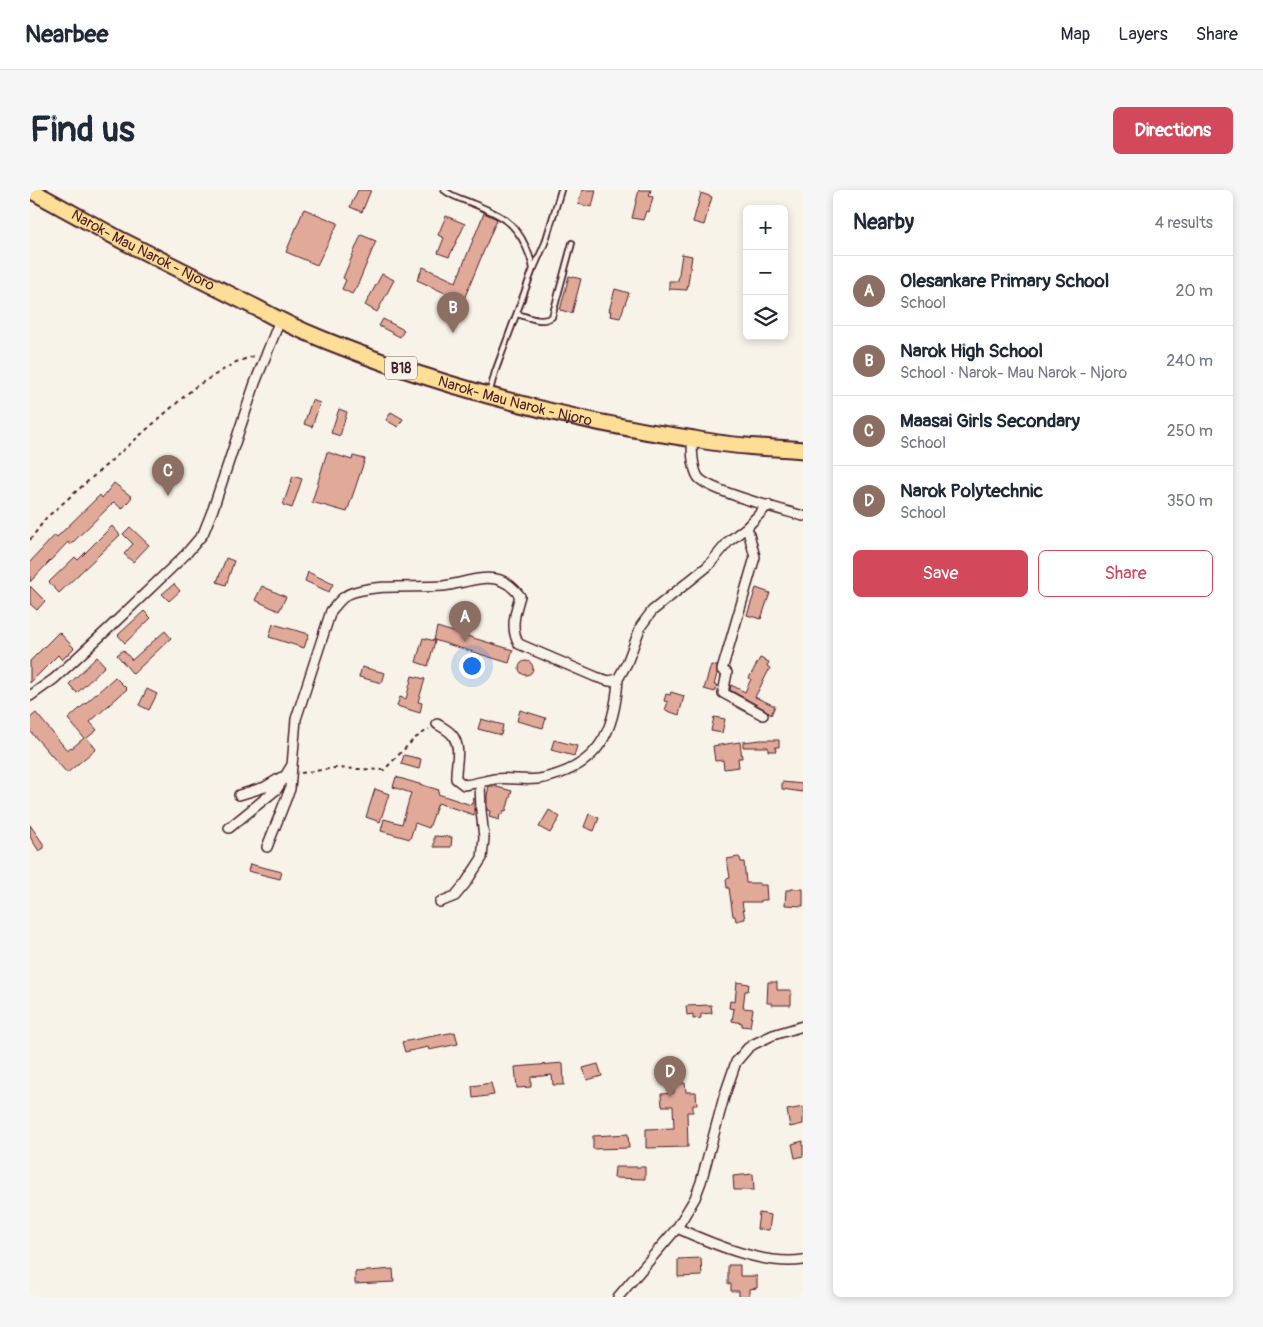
<!DOCTYPE html>
<meta charset="utf-8">
<style>
:root{--surface:#fff;--page:#f6f6f7;--text:#1f2937;--muted:#747a83;--line:#e0e1e3;--accent:#d1495b}
body{margin:0;font-family:Pangolin,sans-serif;background:var(--page);color:var(--text)}
.controls{position:absolute;right:15px;top:15px;display:grid;overflow:hidden;border-radius:8px;box-shadow:0 2px 8px #0003}
.controls button{width:45px;height:45px;display:grid;place-items:center;padding:0;border:0;border-bottom:1px solid var(--line);background:var(--surface);color:var(--text);font:25px sans-serif}
.you{position:absolute;left:441px;top:475px;width:18px;height:18px;margin:-12px;border:4px solid #fff;border-radius:50%;background:#1a73e8;box-shadow:0 0 0 8px #1a73e833}
.badge{display:grid;place-items:center;width:32px;height:32px;border-radius:50%;background:var(--accent);color:#fff;font-size:16px;font-weight:700}
.pin{position:absolute;translate:-50% -41px;filter:drop-shadow(0 1px 2px #0008)}
.pin::after{content:'';position:absolute;top:26px;width:18px;height:15px;background:inherit;clip-path:polygon(0 0,100% 0,50% 100%)}
.list{margin:0;padding:0;list-style:none}
h2{display:flex;justify-content:space-between;align-items:center;height:65px;margin:0;padding:0 20px;font-size:21px}
h2 small{font-size:16px;font-weight:400;color:var(--muted)}
.list li{display:grid;grid-template-columns:32px 1fr auto;gap:15px;align-items:center;box-sizing:border-box;height:70px;padding:0 20px;border-top:1px solid var(--line)}
.list b{display:block;font-size:19px;white-space:nowrap}
.list p{margin:0;font-size:16px;white-space:nowrap;color:var(--muted)}
.list em{font-size:16px;font-style:normal;color:var(--muted)}
.actions{display:flex;gap:10px;padding:15px 20px}
.actions a{flex:1;padding:11px 0;border:1px solid var(--accent);border-radius:8px;text-align:center;font-size:18px;color:var(--accent)}
.actions .main{background:var(--accent);color:#fff}
.icon{flex:none;width:28px;height:28px;fill:none;stroke:currentColor;stroke-width:2;stroke-linecap:round;stroke-linejoin:round}
.map{position:relative;flex:none;width:773px;height:1107px;overflow:hidden;border-radius:8px}
header{display:flex;align-items:center;gap:30px;box-sizing:border-box;height:70px;padding:0 25px;background:var(--surface);border-bottom:1px solid var(--line)}
header strong{font-size:24px}
nav{display:flex;gap:28px;margin-inline-start:auto;font-size:18px}
.intro{display:flex;align-items:center;justify-content:space-between;box-sizing:border-box;height:120px;padding:0 30px}
h1{margin:0;font-size:35px}
.button{padding:12px 22px;border-radius:8px;background:var(--accent);color:#fff;font-size:18px;font-weight:700}
main{display:flex;gap:30px;padding:0 30px}
aside{flex:1;background:var(--surface);border-radius:8px;box-shadow:0 2px 8px #0003}
.map>svg:first-child{display:block}
.building{fill:#e1aa98;stroke:#4a1f2b}
.lines{fill:none;stroke-linecap:round;stroke-linejoin:round}
.lane-casing{stroke:#4a1f2b;stroke-width:8}
.street-casing{stroke:#4a1f2b;stroke-width:12}
.highway-casing{stroke:#4a1f2b;stroke-width:19}
.path{stroke:#4a1f2b;stroke-width:2;stroke-dasharray:4 4;stroke-linecap:butt}
.lane{stroke:#f7f3e8;stroke-width:4.5}
.street{stroke:#f7f3e8;stroke-width:9}
.highway{stroke:#fcde96;stroke-width:15}
.labels{text-anchor:middle;stroke-width:4;stroke-linejoin:round;paint-order:stroke}
.shield{fill:#f7f3e8;stroke:#7e5f64;stroke-width:1}
.shield-label{font-size:14px;font-weight:bold;fill:#4a1f2b}
.street-label{font-size:15px;fill:#4a1f2b;stroke:#f7f3e8}
</style>
<header>
<strong>Nearbee</strong>
<nav><a>Map</a><a>Layers</a><a>Share</a></nav>
</header>
<div class="intro"><h1>Find us</h1><a class="button">Directions</a></div>
<main>
<div class="map">
<svg width="773" height="1107" viewBox="0 0 773 1107">
<rect width="100%" height="100%" fill="#f7f3e8"/>
<filter id="ink" filterUnits="userSpaceOnUse"><feTurbulence type="fractalNoise" baseFrequency=".02" numOctaves="2"/><feDisplacementMap in="SourceGraphic" scale="10" xChannelSelector="R" yChannelSelector="G"/><feConvolveMatrix kernelMatrix="1 2 1 2 8 2 1 2 1" color-interpolation-filters="sRGB"/></filter>
<g filter="url(#ink)">
<!-- building -->
<path class="building" d="M328,0H341L332,22L320,17Z
M552,0H566L562,17L548,14Z
M609,0H621L619,6L623,7L619,22L616,21L613,30L602,28Z
M671,3L682,7L674,35L663,32Z
M274,19L308,33L287,75L256,62Z
M454,23L467,29L434,109L415,103L387,90L393,77L426,92Z
M416,26L435,34L419,67L408,63L414,48L408,45Z
M331,45L346,51L328,94L322,104L312,99L316,90L313,88Z
M652,64L662,66L657,100L639,99V91H648Z
M352,84L364,90L347,122L335,115Z
M539,86L551,89L542,123L530,120Z
M585,99L599,103L590,128L580,126L581,121H579Z
M353,129L374,140L370,147L349,136Z
M282,210L290,213L282,237L274,234Z
M309,219L317,222L310,246L301,243Z
M361,222L373,229L368,237L356,230Z
M297,262L322,270L323,266L335,269L317,322L282,312Z
M263,286L272,289L262,318L253,315Z
M84,293L102,307L92,319L84,312L40,355L38,352L0,392V372L25,345L27,347L70,305L72,308Z
M82,336L90,345L29,403L19,392L45,367L48,370Z
M100,337L119,355L103,372L94,364L103,354L93,344Z
M196,368L204,371L196,395L187,392Z
M278,382L303,394L299,402L275,391Z
M144,394L150,401L139,411L132,404Z
M0,396L15,411L7,420L0,414Z
M232,396L256,407L249,421L225,410Z
M726,398L740,403L731,429L717,425Z
M114,421L121,428L95,453L88,445Z
M243,434L279,444L274,458L239,447Z
M407,437L483,460L479,473L404,450Z
M135,441L141,448L103,484L87,465L93,460L102,470Z
M29,442L44,458L32,470L28,465L0,493V471Z
M393,448L405,451L398,476L386,472Z
M67,467L75,476L47,503L39,494Z
M730,468L739,472L737,476L740,478L725,507L745,516L741,525L736,520L700,500L701,495L715,502L721,489L719,488Z
M489 478a7 7 0 1 1 14 0a7 7 0 1 1-14 0Z
M681,475L687,476V484L684,495H687L685,502L674,499Z
M332,477L355,483L352,493L329,487Z
M382,486L395,489L388,512L392,513L390,523L367,516L370,507L376,509Z
M85,487L97,499L60,532L67,540L57,548L66,559L37,583L0,541V528L6,523L37,560L41,557L42,558L54,548L38,529Z
M117,499L127,504L119,520L109,515Z
M641,502L654,506L649,525L635,520L638,512L634,511L636,504L640,505Z
M490,520L516,528L513,538L487,531Z
M684,527L695,529L692,543L681,541Z
M451,529L473,535L471,545L448,539Z
M524,550L547,556L544,566L521,560Z
M731,550H749V557H745L746,561H738V557H713V552Z
M710,552L712,568H708L709,577L694,579L693,570L685,571L683,556Z
M374,565L391,569L389,579L371,574Z
M366,587L409,600L408,604L441,615L444,608V625L408,613L399,638L385,633L380,649L351,641L354,629L372,634L381,603L363,597Z
M752,592L773,594V602L752,599Z
M459,596H463L482,601L476,621L474,620L473,624H470L469,630L459,627L460,621L457,620V606Z
M345,599L359,604L350,632L336,627Z
M519,620L530,627L520,643L509,637Z
M559,624L569,628L564,641L554,637Z
M0,635L14,655V658L9,661L0,647Z
M404,646L422,647L421,657H404Z
M708,667L710,668L711,672H714L716,693H730V695H736L737,710H731V712H712L715,729L706,731L705,726H703L699,698H697L696,689L700,688L697,669Z
M220,674L252,682L250,689L218,681Z
M761,699H773V716L755,715L756,700H761Z
M707,792L719,794L718,801H715L713,818L723,819L720,837L712,836V833L702,831L704,819L699,818L700,811L705,812Z
M738,792H747V800H761V815H742V813H737Z
M681,815L682,823L671,824V828L663,829V824L657,825L656,816Z
M425,842L428,854L399,860L398,857L375,862L372,852Z
M533,873L534,895H523L522,885L501,887V897L487,898L485,877Z
M568,874L572,886L557,890L553,878Z
M461,893L464,905L443,908L442,896Z
M655,893L656,902H666L667,915H663V922H657L658,957L616,958V939L644,938L643,916H632L631,904L644,903V894Z
M773,917V934L760,937L757,920Z
M598,944L599,958L563,959V946Z
M773,951V966L765,968L762,954Z
M585,977H615V989L584,988Z
M723,984L724,1000H704L703,986Z
M729,1023L741,1025L739,1040L727,1039Z
M671,1068L672,1086L648,1087V1069Z
M698,1075H710V1086H727V1098L719,1099V1107H709V1101H701V1094H698Z
M363,1079L364,1092L325,1094V1082Z"/>
<g class="lines">
<defs>
<path id="lane" d="M414,0C421,6 431,9 439,12C466,23 484,29 496,57C499,64 502,71 503,79L465,182L459,204
M504,78L515,53L531,0
M487,124C498,127 511,134 522,127L542,53"/>
<path id="street" d="M662,249C662,260 662,277 668,287C678,301 753,320 773,326
M0,506L24,489L77,440L156,364L173,344L183,319L225,193L250,130
M733,525L693,503L697,483L692,480L725,367L717,337L738,315
M407,534C412,537 420,541 423,546C432,559 425,575 426,589L434,595C444,594 454,591 464,589C481,587 498,592 514,588C569,576 585,541 588,489
M209,605L235,597L252,587
M199,638L247,599L262,575
M237,657L260,599L266,529L301,421C308,413 313,405 324,402C352,394 384,398 413,396C431,394 447,386 466,389C477,391 484,398 490,406C485,422 480,440 489,454L566,487L579,491L588,489L597,473L611,436L622,421L678,376L699,351L717,337
M410,712L425,706L435,694L452,668L454,648L451,620L450,593
M647,1038C682,1054 735,1076 773,1070
M588,1107L647,1038L665,1008L671,992L694,907L706,872L718,858L724,854L743,845L773,836"/>
<g id="highway">
<path id="s1" d="M0,0L91,50L229,119C270,142 314,158 358,174C457,208 560,234 664,249C681,252 699,255 716,256C735,258 754,258 773,260"/>
</g>
</defs>
<!-- lane casing -->
<use href="#lane" class="lane-casing"/>
<!-- street casing -->
<use href="#street" class="street-casing"/>
<!-- highway casing -->
<use href="#highway" class="highway-casing"/>
<!-- path -->
<path class="path" d="M0,350L16,328L165,197L206,172L227,165
M271,583L305,578L354,580L384,549L399,539"/>
<!-- lane -->
<use href="#lane" class="lane"/>
<!-- street -->
<use href="#street" class="street"/>
<!-- highway -->
<use href="#highway" class="highway"/>
</g>
</g>
<g class="labels">
<!-- shield labels -->
<rect class="shield" x="355" y="166.5" width="32" height="23" rx="4"/>
<g class="shield-label">
<text x="371" y="183">B18</text>
</g>
<!-- street labels -->
<g class="street-label">
<text dy="5" stroke="none"><textPath href="#s1" startOffset="128">Narok- Mau Narok - Njoro</textPath></text>
<text dy="5" stroke="none"><textPath href="#s1" startOffset="531">Narok- Mau Narok - Njoro</textPath></text>
</g>
</g>
</svg>
<div class="controls">
<button>+</button>
<button>−</button>
<button><svg class="icon" aria-label="layers" viewBox="0 0 24 24"><path d="M12 4l9 5-9 5-9-5zM3 14l9 5 9-5"/></svg></button>
</div>
<div class="you"></div>
<div class="pin badge" style="left:435px;top:452px;background:#8d6e63">A</div>
<div class="pin badge" style="left:423px;top:143px;background:#8d6e63">B</div>
<div class="pin badge" style="left:138px;top:306px;background:#8d6e63">C</div>
<div class="pin badge" style="left:640px;top:907px;background:#8d6e63">D</div>
</div>
<aside>
<h2>Nearby<small>4 results</small></h2>
<ul class="list">
<li><span class="badge" style="background:#8d6e63">A</span><div><b>Olesankare Primary School</b><p>School</p></div><em>20 m</em></li>
<li><span class="badge" style="background:#8d6e63">B</span><div><b>Narok High School</b><p>School · Narok- Mau Narok - Njoro</p></div><em>240 m</em></li>
<li><span class="badge" style="background:#8d6e63">C</span><div><b>Maasai Girls Secondary</b><p>School</p></div><em>250 m</em></li>
<li><span class="badge" style="background:#8d6e63">D</span><div><b>Narok Polytechnic</b><p>School</p></div><em>350 m</em></li>
</ul>
<div class="actions"><a class="main">Save</a><a>Share</a></div>
</aside>
</main>
